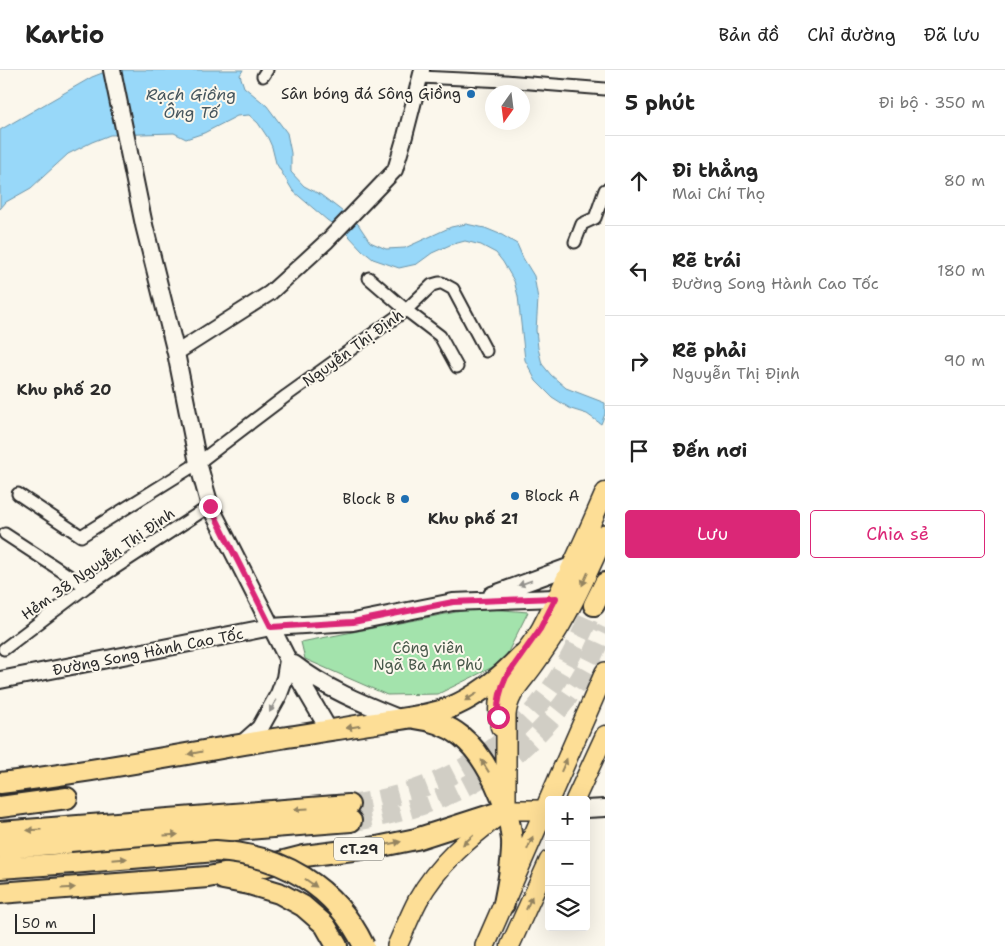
<!DOCTYPE html>
<html lang="vi">
<meta charset="utf-8">
<style>
:root{--surface:#fff;--page:#f2f2f2;--text:#222;--muted:#767676;--line:#e0e0e0;--accent:#db2777}
body{margin:0;font-family:"Shantell Sans",sans-serif;background:var(--page);color:var(--text)}
.controls{position:absolute;right:15px;bottom:15px;display:grid;overflow:hidden;border-radius:5px;box-shadow:0 5px 20px #0002}
.controls button{width:45px;height:45px;display:grid;place-items:center;padding:0;border:0;border-bottom:1px solid var(--line);background:var(--surface);color:var(--text);font:25px sans-serif}
.compass{position:absolute;left:485px;top:15px;width:45px;height:45px;border-radius:50%;background:var(--surface);box-shadow:0 5px 20px #0002;rotate:194deg}
.scale{position:absolute;left:15px;bottom:12px;width:80px;box-sizing:border-box;padding-left:5px;border:2px solid #2b2b2b;border-top:0;font-size:14px;line-height:18px;white-space:nowrap;color:#2b2b2b;-webkit-text-stroke:4px #fbf7ec;paint-order:stroke}
.stop{position:absolute;width:15px;height:15px;margin:-11px;border:4px solid #db2777;border-radius:50%;background:#fff}
.stop.end{background:#db2777;border-color:#fff;box-shadow:0 1px 5px #0008}
.list{margin:0;padding:0;list-style:none}
h2{display:flex;justify-content:space-between;align-items:center;height:65px;margin:0;padding:0 20px;font-size:21px}
h2 small{font-size:16px;font-weight:400;color:var(--muted)}
.list li{display:grid;grid-template-columns:32px 1fr auto;gap:15px;align-items:center;box-sizing:border-box;height:90px;padding:0 20px;border-top:1px solid var(--line)}
.list b{display:block;font-size:19px;white-space:nowrap}
.list p{margin:0;font-size:16px;white-space:nowrap;color:var(--muted)}
.list em{font-size:16px;font-style:normal;color:var(--muted)}
.actions{display:flex;gap:10px;padding:15px 20px}
.actions a{flex:1;padding:11px 0;border:1px solid var(--accent);border-radius:5px;text-align:center;font-size:18px;color:var(--accent)}
.actions .main{background:var(--accent);color:#fff}
.icon{flex:none;width:28px;height:28px;fill:none;stroke:currentColor;stroke-width:2;stroke-linecap:round;stroke-linejoin:round}
.map{position:relative;flex:none;width:605px;height:876px;overflow:hidden}
header{display:flex;align-items:center;gap:30px;box-sizing:border-box;height:70px;padding:0 25px;background:var(--surface);border-bottom:1px solid var(--line)}
header strong{font-size:24px}
nav{display:flex;gap:28px;margin-inline-start:auto;font-size:18px}
main{display:flex}
aside{flex:1;background:var(--surface)}
.map>svg:first-child{display:block}
.green{fill:#a3e3ac;stroke:#67876c}
.water{fill:#98d8f9;stroke:#6c93a7}
.lines{fill:none;stroke-linecap:round;stroke-linejoin:round}
.motorway-tunnel{stroke:#d1cec5;stroke-width:20;stroke-dasharray:20 10;stroke-linecap:butt}
.minor-casing{stroke:#2b2b2b;stroke-width:15}
.tertiary-casing{stroke:#2b2b2b;stroke-width:18}
.secondary-casing{stroke:#2b2b2b;stroke-width:20}
.primary-casing{stroke:#2b2b2b;stroke-width:21}
.trunk-casing{stroke:#2b2b2b;stroke-width:22}
.motorway-casing{stroke:#2b2b2b;stroke-width:24}
.minor{stroke:#fbf7ec;stroke-width:11}
.tertiary{stroke:#fbf7ec;stroke-width:14}
.secondary{stroke:#fbf7ec;stroke-width:16}
.primary{stroke:#fdde96;stroke-width:18}
.trunk{stroke:#fdde96;stroke-width:19}
.motorway{stroke:#fdde96;stroke-width:20}
.motorway-bridge-casing{stroke:#2b2b2b;stroke-width:24;stroke-linecap:butt}
.motorway-bridge{stroke:#fdde96;stroke-width:20}
.oneway{fill:#948460}
.oneway2{fill:#93918c}
.route{stroke:#db2777;stroke-width:6}
.poi-dot{fill:#1f6fb2;stroke:#fbf7ec;stroke-width:2}
.labels{text-anchor:middle;stroke-width:4;stroke-linejoin:round;paint-order:stroke}
.shield{fill:#fbf7ec;stroke:#696865;stroke-width:1}
.shield-label{font-size:14px;font-weight:bold;fill:#2b2b2b}
.poi-label{font-size:15px;fill:#2b2b2b;stroke:#fbf7ec;text-anchor:end}
.street-label{font-size:15px;fill:#2b2b2b;stroke:#fbf7ec}
.park-label{font-size:15px;fill:#49594b;stroke:#fbf7ec}
.water-label{font-size:16px;font-style:italic;fill:#46565e;stroke:#fbf7ec}
.neighbourhood-label{font-size:16px;font-weight:bold;fill:#2b2b2b;stroke:#fbf7ec}
</style>
<header>
<strong>Kartio</strong>
<nav><a>Bản đồ</a><a>Chỉ đường</a><a>Đã lưu</a></nav>
</header>
<main>
<div class="map">
<svg width="605" height="876" viewBox="0 0 605 876">
<rect width="100%" height="100%" fill="#fbf7ec"/>
<filter id="ink" filterUnits="userSpaceOnUse"><feTurbulence type="fractalNoise" baseFrequency=".02" numOctaves="2"/><feDisplacementMap in="SourceGraphic" scale="10" xChannelSelector="R" yChannelSelector="G"/><feConvolveMatrix kernelMatrix="1 2 1 2 8 2 1 2 1" color-interpolation-filters="sRGB"/></filter>
<g filter="url(#ink)">
<!-- green -->
<path class="green" d="M477,538L528,542L503,592L438,624L387,625L305,589L301,572Z"/>
<!-- water -->
<path class="water" d="M110,0H243L240,5L244,17L267,36L287,63L291,83V102L304,116L321,125L338,138L358,154L370,172L386,179L405,178L451,157L466,154L485,158L502,165L517,174L523,188L534,206L538,229L536,260L538,278L542,294L551,305L566,318L605,333V344L601,354L587,344L571,339L552,327L536,311L525,290L518,226L514,211L503,192L496,183L481,175L465,171L450,175L432,183L417,194L399,198L373,189L363,181L347,164L327,150L293,121L276,93L272,77L268,68L258,53L249,45L237,46L204,63L186,69L174,63L110,65L92,72L68,84L31,118L6,132L0,139V60L92,7Z"/>
<g class="lines">
<!-- motorway-tunnel -->
<path class="motorway-tunnel" d="M349,735C435,724 508,684 557,610C572,586 583,561 594,535
M351,751C449,739 534,690 584,602C592,588 598,573 605,558"/>
<defs>
<path id="minor" d="M263,6L267,0
M420,7L505,11L605,19
M575,172L582,154L595,148L605,120
M369,208L406,240L440,266L457,297
M18,424L81,466L198,393L286,326L406,240L432,215L439,213H442L453,219L486,281
M5,464L86,517
M4,579L86,517L210,436"/>
<path id="tertiary" d="M176,283L270,223L327,171L395,100L405,66L422,0"/>
<path id="secondary" d="M112,0L144,155L176,283L198,393L210,436L288,590L329,660
M492,525L571,496
M294,594C326,619 364,634 401,649
M0,610L271,557L353,552L453,532L555,528
M242,674L260,658L279,624L285,608L288,590
M586,739L605,738"/>
<path id="primary" d="M500,657C497,643 497,629 503,616C511,595 530,578 541,558C564,514 585,468 605,422
M575,730L605,665
M510,876L549,790"/>
<path id="trunk" d="M506,739V645C508,623 521,613 533,596C543,582 553,568 561,554C578,525 591,495 605,464
M506,740H544
M397,876C404,861 410,845 418,830C438,794 470,767 503,742
M485,876L605,602"/>
<path id="motorway" d="M594,535L605,513
M415,648C432,650 447,655 461,666C487,687 509,736 512,770C513,791 508,813 504,834
M0,713C94,702 187,683 281,668C315,663 348,657 382,652C404,648 428,646 449,638C477,627 501,607 522,585
M0,737L67,728
M0,762L349,735
M0,778L351,751
M0,798L72,793
M223,809L249,814L279,823L303,836L325,855L337,876
M0,823L208,807L261,797L304,786L377,777L416,769L506,740"/>
</defs>
<!-- minor casing -->
<use href="#minor" class="minor-casing"/>
<!-- tertiary casing -->
<use href="#tertiary" class="tertiary-casing"/>
<!-- secondary casing -->
<use href="#secondary" class="secondary-casing"/>
<!-- primary casing -->
<use href="#primary" class="primary-casing"/>
<!-- trunk casing -->
<use href="#trunk" class="trunk-casing"/>
<!-- motorway casing -->
<use href="#motorway" class="motorway-casing"/>
<!-- minor -->
<use href="#minor" class="minor"/>
<!-- tertiary -->
<use href="#tertiary" class="tertiary"/>
<!-- secondary -->
<use href="#secondary" class="secondary"/>
<!-- primary -->
<use href="#primary" class="primary"/>
<!-- trunk -->
<use href="#trunk" class="trunk"/>
<!-- motorway -->
<use href="#motorway" class="motorway"/>
<defs>
<path id="motorway-bridge" d="M72,793L216,781C282,785 335,816 364,876"/>
</defs>
<!-- motorway-bridge casing -->
<use href="#motorway-bridge" class="motorway-bridge-casing"/>
<!-- motorway-bridge -->
<use href="#motorway-bridge" class="motorway-bridge"/>
</g>
<!-- one-way arrows -->
<defs><path id="oneway-solid" d="M-6-.8H1V-3.2L6.5 0L1 3.2V.8H-6Z" transform="scale(1.25)"/></defs>
<g class="oneway">
<use href="#oneway-solid" transform="translate(585 509) rotate(114)"/>
<use href="#oneway-solid" transform="translate(471 627) rotate(148)"/>
<use href="#oneway-solid" transform="translate(353 657) rotate(171)"/>
<use href="#oneway-solid" transform="translate(195 683) rotate(169)"/>
<use href="#oneway-solid" transform="translate(564 695) rotate(-66)"/>
<use href="#oneway-solid" transform="translate(485 696) rotate(-122)"/>
<use href="#oneway-solid" transform="translate(301 739) rotate(176)"/>
<use href="#oneway-solid" transform="translate(34 760) rotate(176)"/>
<use href="#oneway-solid" transform="translate(171 765) rotate(-4)"/>
<use href="#oneway-solid" transform="translate(468 770) rotate(138)"/>
<use href="#oneway-solid" transform="translate(394 773) rotate(-11)"/>
<use href="#oneway-solid" transform="translate(530 773) rotate(-67)"/>
<use href="#oneway-solid" transform="translate(120 789) rotate(-5)"/>
<use href="#oneway-solid" transform="translate(311 813) rotate(35)"/>
<use href="#oneway-solid" transform="translate(68 818) rotate(-4)"/>
<use href="#oneway-solid" transform="translate(529 833) rotate(-66)"/>
</g>
<g class="oneway2">
<use href="#oneway-solid" transform="translate(525 513) rotate(160)"/>
<use href="#oneway-solid" transform="translate(273 636) rotate(119)"/>
</g>
</g>
<g class="lines" filter="url(#ink)">
<!-- route -->
<path class="route" d="M210,436L271,557L353,552L453,532L556,528L540,559L506,607C500,620 497,633 498,647"/>
</g>
<!-- markers -->
<g class="poi-dot">
<circle cx="471" cy="24" r="5"/>
<circle cx="515" cy="426" r="5"/>
<circle cx="405" cy="429" r="5"/>
</g>
<g class="labels">
<!-- shield labels -->
<rect class="shield" x="334" y="767.5" width="50" height="23" rx="4"/>
<g class="shield-label">
<text x="359" y="784">CT.29</text>
</g>
<!-- poi labels -->
<g class="poi-label">
<text x="461" y="29">Sân bóng đá Sông Giồng</text>
<text x="525" y="431" text-anchor="start">Block A</text>
<text x="395" y="434">Block B</text>
</g>
<!-- street labels -->
<g class="street-label">
<text transform="translate(353 278) rotate(-36)" y="5">Nguyễn Thị Định</text>
<text transform="translate(98 494) rotate(-35)" y="5">Hẻm 38 Nguyễn Thị Định</text>
<text transform="translate(148 582) rotate(-11)" y="5">Đường Song Hành Cao Tốc</text>
</g>
<!-- park labels -->
<g class="park-label">
<text x="428" y="583">Công viên<tspan x="428" dy="17">Ngã Ba An Phú</tspan></text>
</g>
<!-- water labels -->
<g class="water-label">
<text x="191" y="30">Rạch Giồng<tspan x="191" dy="18">Ông Tố</tspan></text>
</g>
<!-- neighbourhood labels -->
<g class="neighbourhood-label">
<text x="64" y="325">Khu phố 20</text>
<text x="473" y="454">Khu phố 21</text>
</g>
</g>
</svg>
<div class="controls">
<button>+</button>
<button>−</button>
<button><svg class="icon" aria-label="layers" viewBox="0 0 24 24"><path d="M12 4l9 5-9 5-9-5zM3 14l9 5 9-5"/></svg></button>
</div>
<svg class="compass" viewBox="-18 -18 36 36"><path d="M0-13l5 13h-10z" fill="#e53935"/><path d="M0 13l5-13h-10z" fill="#767676"/></svg>
<div class="scale">50 m</div>
<div class="stop" style="left:498px;top:647px"></div>
<div class="stop end" style="left:210px;top:436px"></div>
</div>
<aside>
<h2>5 phút<small>Đi bộ · 350 m</small></h2>
<ul class="list">
<li><svg class="icon" aria-label="ahead" viewBox="0 0 24 24"><path d="M12 20V5M6 11l6-6 6 6"/></svg><div><b>Đi thẳng</b><p>Mai Chí Thọ</p></div><em>80 m</em></li>
<li><svg class="icon" aria-label="left" viewBox="0 0 24 24"><path d="M17 20v-9H6M10 6l-5 5 5 5"/></svg><div><b>Rẽ trái</b><p>Đường Song Hành Cao Tốc</p></div><em>180 m</em></li>
<li><svg class="icon" aria-label="right" viewBox="0 0 24 24"><path d="M7 20v-9h11M14 6l5 5-5 5"/></svg><div><b>Rẽ phải</b><p>Nguyễn Thị Định</p></div><em>90 m</em></li>
<li><svg class="icon" aria-label="arrive" viewBox="0 0 24 24"><path d="M6 21V4h12l-3 4 3 4H6"/></svg><div><b>Đến nơi</b></div></li>
</ul>
<div class="actions"><a class="main">Lưu</a><a>Chia sẻ</a></div>
</aside>
</main>
